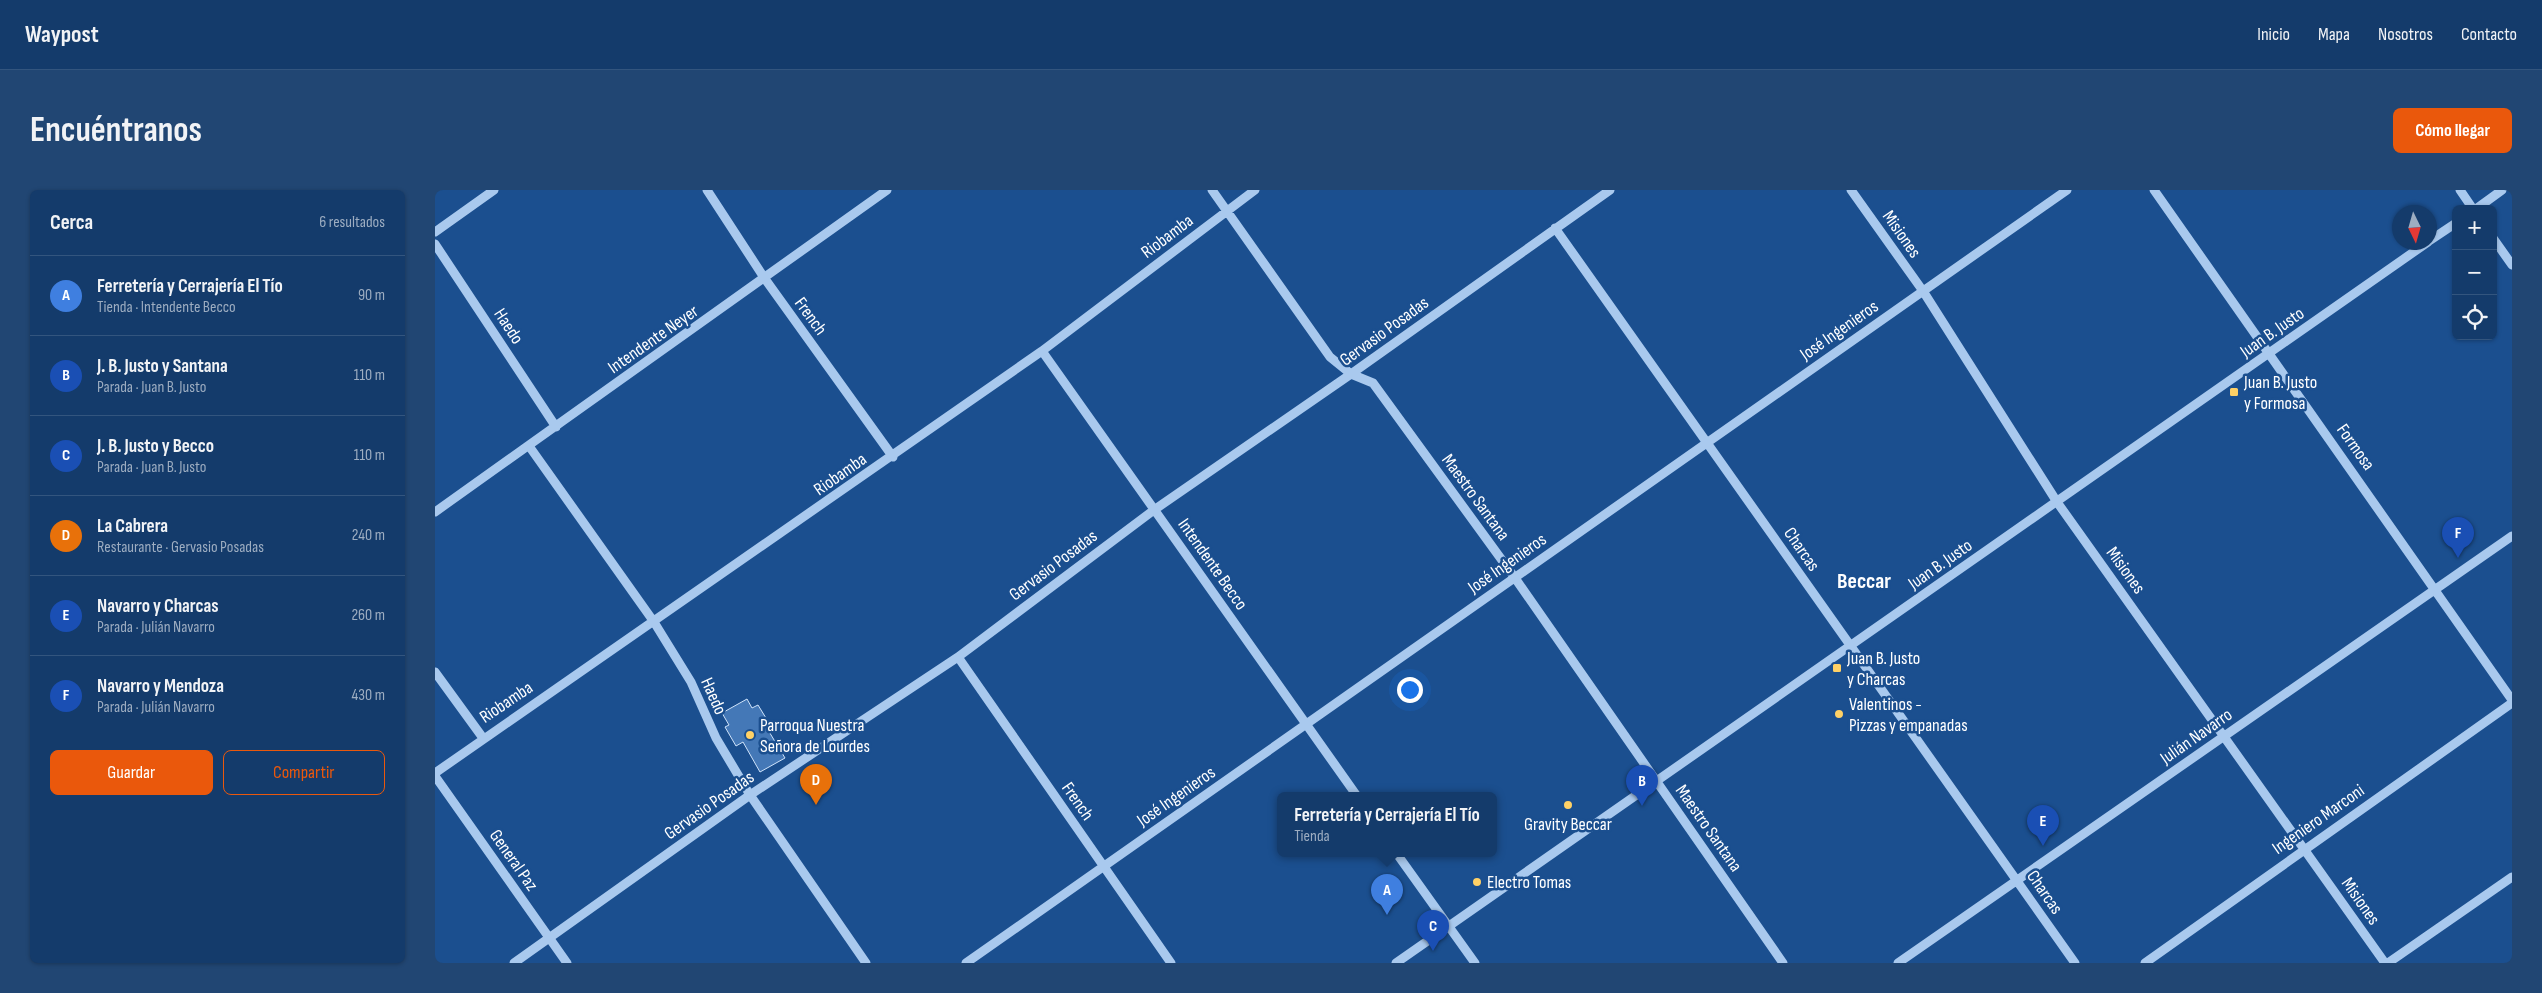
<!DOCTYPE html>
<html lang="es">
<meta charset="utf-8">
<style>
:root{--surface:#143b6b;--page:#214673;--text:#f1f3f6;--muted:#9dadc1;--line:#33557e;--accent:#ea580c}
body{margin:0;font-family:"Sofia Sans Condensed",sans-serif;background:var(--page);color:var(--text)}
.controls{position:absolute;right:15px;top:15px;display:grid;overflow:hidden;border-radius:8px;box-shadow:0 1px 4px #0004}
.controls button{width:45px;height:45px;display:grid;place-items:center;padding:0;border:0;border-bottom:1px solid var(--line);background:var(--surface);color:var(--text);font:25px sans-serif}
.compass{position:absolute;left:1957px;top:15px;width:45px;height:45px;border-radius:50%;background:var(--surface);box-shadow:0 1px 4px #0004;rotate:175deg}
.you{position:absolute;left:974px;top:499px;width:18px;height:18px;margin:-12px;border:4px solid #fff;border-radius:50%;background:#1a73e8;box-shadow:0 0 0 8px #1a73e833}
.badge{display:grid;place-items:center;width:32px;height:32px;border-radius:50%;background:var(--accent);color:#fff;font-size:16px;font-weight:700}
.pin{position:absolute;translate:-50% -41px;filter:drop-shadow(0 1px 2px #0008)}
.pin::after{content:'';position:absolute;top:26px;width:18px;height:15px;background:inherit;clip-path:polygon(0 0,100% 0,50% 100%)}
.popup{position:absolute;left:842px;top:602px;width:220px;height:65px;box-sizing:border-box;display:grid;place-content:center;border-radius:8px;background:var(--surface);filter:drop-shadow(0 1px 4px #0005);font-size:16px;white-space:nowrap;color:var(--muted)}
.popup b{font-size:19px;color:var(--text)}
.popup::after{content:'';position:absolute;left:50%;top:100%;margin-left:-10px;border:10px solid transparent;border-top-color:var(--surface)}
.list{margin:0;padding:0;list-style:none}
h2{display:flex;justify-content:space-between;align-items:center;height:65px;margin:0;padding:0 20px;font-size:21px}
h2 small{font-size:16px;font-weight:400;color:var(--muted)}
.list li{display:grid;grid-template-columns:32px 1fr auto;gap:15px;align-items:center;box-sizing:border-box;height:80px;padding:0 20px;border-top:1px solid var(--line)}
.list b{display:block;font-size:19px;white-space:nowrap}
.list p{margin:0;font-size:16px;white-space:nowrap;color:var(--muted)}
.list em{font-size:16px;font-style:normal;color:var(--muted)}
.actions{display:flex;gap:10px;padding:15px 20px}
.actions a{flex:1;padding:11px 0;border:1px solid var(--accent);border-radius:8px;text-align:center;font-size:18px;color:var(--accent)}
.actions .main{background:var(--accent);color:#fff}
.icon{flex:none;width:28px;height:28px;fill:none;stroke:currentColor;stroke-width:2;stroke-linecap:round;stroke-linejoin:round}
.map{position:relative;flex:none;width:2077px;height:773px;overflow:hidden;border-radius:8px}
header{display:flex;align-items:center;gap:30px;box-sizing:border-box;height:70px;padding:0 25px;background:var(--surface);border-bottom:1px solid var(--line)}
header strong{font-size:24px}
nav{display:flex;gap:28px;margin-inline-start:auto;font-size:18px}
.intro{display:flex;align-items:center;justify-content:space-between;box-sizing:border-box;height:120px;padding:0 30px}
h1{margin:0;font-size:35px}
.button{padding:12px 22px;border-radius:8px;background:var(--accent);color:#fff;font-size:18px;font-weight:700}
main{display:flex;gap:30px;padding:0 30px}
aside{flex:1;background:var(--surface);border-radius:8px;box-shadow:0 1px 4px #0004}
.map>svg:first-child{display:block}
.building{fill:#4478b7;stroke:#cfe3fa}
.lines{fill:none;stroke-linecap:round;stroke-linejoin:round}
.minor{stroke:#a9c9ee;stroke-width:9}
.poi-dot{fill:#ffd166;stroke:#1b4f8f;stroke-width:2}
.labels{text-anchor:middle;stroke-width:5;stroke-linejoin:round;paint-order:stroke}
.street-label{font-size:18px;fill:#fff;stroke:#1b4f8f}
.poi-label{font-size:18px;fill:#fff;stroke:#1b4f8f;text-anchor:start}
.district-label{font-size:22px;font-weight:bold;fill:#fff;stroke:#1b4f8f}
</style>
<header>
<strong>Waypost</strong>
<nav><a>Inicio</a><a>Mapa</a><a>Nosotros</a><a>Contacto</a></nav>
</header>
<div class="intro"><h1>Encuéntranos</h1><a class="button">Cómo llegar</a></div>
<main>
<aside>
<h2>Cerca<small>6 resultados</small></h2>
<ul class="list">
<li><span class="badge" style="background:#3f7fe0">A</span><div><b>Ferretería y Cerrajería El Tío</b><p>Tienda · Intendente Becco</p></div><em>90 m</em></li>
<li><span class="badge" style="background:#1a4fb4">B</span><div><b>J. B. Justo y Santana</b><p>Parada · Juan B. Justo</p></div><em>110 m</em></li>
<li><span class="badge" style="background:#1a4fb4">C</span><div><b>J. B. Justo y Becco</b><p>Parada · Juan B. Justo</p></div><em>110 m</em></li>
<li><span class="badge" style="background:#e8710a">D</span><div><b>La Cabrera</b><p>Restaurante · Gervasio Posadas</p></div><em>240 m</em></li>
<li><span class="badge" style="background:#1a4fb4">E</span><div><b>Navarro y Charcas</b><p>Parada · Julián Navarro</p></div><em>260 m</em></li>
<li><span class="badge" style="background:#1a4fb4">F</span><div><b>Navarro y Mendoza</b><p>Parada · Julián Navarro</p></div><em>430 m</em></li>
</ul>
<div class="actions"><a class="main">Guardar</a><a>Compartir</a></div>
</aside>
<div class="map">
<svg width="2077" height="773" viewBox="0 0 2077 773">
<rect width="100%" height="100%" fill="#1b4f8f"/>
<!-- building -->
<path class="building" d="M312,509L317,518L323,515L334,533L330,535L350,568L325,582L308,552L301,556L290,537L294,535L287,523Z"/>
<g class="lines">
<!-- minor -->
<path class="minor" d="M272,0L330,89L458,267
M777,0L895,167L916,184L938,193L1080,388L1348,773
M1416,0L1488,101L1622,312L1950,773
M1719,0L2077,510
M2025,0L2038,19
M2041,19L2067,0
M1120,38L1640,773
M0,42L59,0
M2058,48L2077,75
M1994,51L2021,33
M0,54L121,237
M607,161L922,606
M94,256L219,432L256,492L281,548L315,605L431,773
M0,322L452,0
M523,467L736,773
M0,482L48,548
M0,583L607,161L820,0
M0,586L132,773
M962,664L1040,773
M79,773L315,605L523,467L719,320L916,184L1175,0
M531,773L1632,0
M961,773L1993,52
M1463,773L2077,346
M1710,773L2077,513
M1953,773L2077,687"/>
</g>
<!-- markers -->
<g class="poi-dot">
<rect x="1794" y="197" width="10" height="10" rx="2.5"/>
<rect x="1397" y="473" width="10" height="10" rx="2.5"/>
<circle cx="1404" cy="524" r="5"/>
<circle cx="315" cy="545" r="5"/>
<circle cx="1133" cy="615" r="5"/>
<circle cx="1042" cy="692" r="5"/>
</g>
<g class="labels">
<!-- street labels -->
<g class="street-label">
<text transform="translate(1467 44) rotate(55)" y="6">Misiones</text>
<text transform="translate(732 46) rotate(-37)" y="6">Riobamba</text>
<text transform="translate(376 126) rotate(54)" y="6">French</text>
<text transform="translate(74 136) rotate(57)" y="6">Haedo</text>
<text transform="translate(1404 140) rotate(-35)" y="6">José Ingenieros</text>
<text transform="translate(949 141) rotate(-36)" y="6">Gervasio Posadas</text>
<text transform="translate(1837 142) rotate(-35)" y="6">Juan B. Justo</text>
<text transform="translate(218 149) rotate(-35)" y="6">Intendente Neyer</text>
<text transform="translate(1921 257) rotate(55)" y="6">Formosa</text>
<text transform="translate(405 284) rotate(-35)" y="6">Riobamba</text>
<text transform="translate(1041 307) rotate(54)" y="6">Maestro Santana</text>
<text transform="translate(1367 359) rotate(55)" y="6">Charcas</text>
<text transform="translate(1072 373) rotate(-35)" y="6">José Ingenieros</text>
<text transform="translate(778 374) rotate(55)" y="6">Intendente Becco</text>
<text transform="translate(1505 374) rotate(-35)" y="6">Juan B. Justo</text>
<text transform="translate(618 375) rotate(-37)" y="6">Gervasio Posadas</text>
<text transform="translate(1691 380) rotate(54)" y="6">Misiones</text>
<text transform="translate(279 506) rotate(66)" y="6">Haedo</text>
<text transform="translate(71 512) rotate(-34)" y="6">Riobamba</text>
<text transform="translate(1761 546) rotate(-35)" y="6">Julián Navarro</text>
<text transform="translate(741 606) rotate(-35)" y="6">José Ingenieros</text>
<text transform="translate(643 611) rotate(55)" y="6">French</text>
<text transform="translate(274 615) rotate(-35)" y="6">Gervasio Posadas</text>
<text transform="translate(1883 629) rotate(-35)" y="6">Ingeniero Marconi</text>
<text transform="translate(1274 638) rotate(55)" y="6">Maestro Santana</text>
<text transform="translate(79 670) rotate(55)" y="6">General Paz</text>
<text transform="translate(1610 702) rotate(55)" y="6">Charcas</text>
<text transform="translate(1926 711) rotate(55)" y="6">Misiones</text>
</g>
<!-- poi labels -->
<g class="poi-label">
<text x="1809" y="198">Juan B. Justo<tspan x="1809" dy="21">y Formosa</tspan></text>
<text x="1412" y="474">Juan B. Justo<tspan x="1412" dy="21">y Charcas</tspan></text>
<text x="1414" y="520">Valentinos -<tspan x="1414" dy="21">Pizzas y empanadas</tspan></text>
<text x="325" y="541">Parroqua Nuestra<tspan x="325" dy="21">Señora de Lourdes</tspan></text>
<text x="1133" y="640" text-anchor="middle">Gravity Beccar</text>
<text x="1052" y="698">Electro Tomas</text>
</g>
<!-- district labels -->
<g class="district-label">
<text x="1429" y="398">Beccar</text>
</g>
</g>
</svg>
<div class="controls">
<button>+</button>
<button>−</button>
<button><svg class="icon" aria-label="locate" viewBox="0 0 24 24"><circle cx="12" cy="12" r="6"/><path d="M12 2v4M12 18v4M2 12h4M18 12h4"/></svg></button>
</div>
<svg class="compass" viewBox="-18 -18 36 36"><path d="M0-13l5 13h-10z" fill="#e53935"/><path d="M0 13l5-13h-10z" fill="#9dadc1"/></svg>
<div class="you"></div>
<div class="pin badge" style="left:952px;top:725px;background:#3f7fe0">A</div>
<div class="popup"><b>Ferretería y Cerrajería El Tío</b>Tienda</div>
<div class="pin badge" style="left:1207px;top:616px;background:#1a4fb4">B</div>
<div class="pin badge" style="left:998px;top:761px;background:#1a4fb4">C</div>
<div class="pin badge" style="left:381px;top:615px;background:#e8710a">D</div>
<div class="pin badge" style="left:1608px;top:656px;background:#1a4fb4">E</div>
<div class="pin badge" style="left:2023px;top:368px;background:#1a4fb4">F</div>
</div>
</main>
